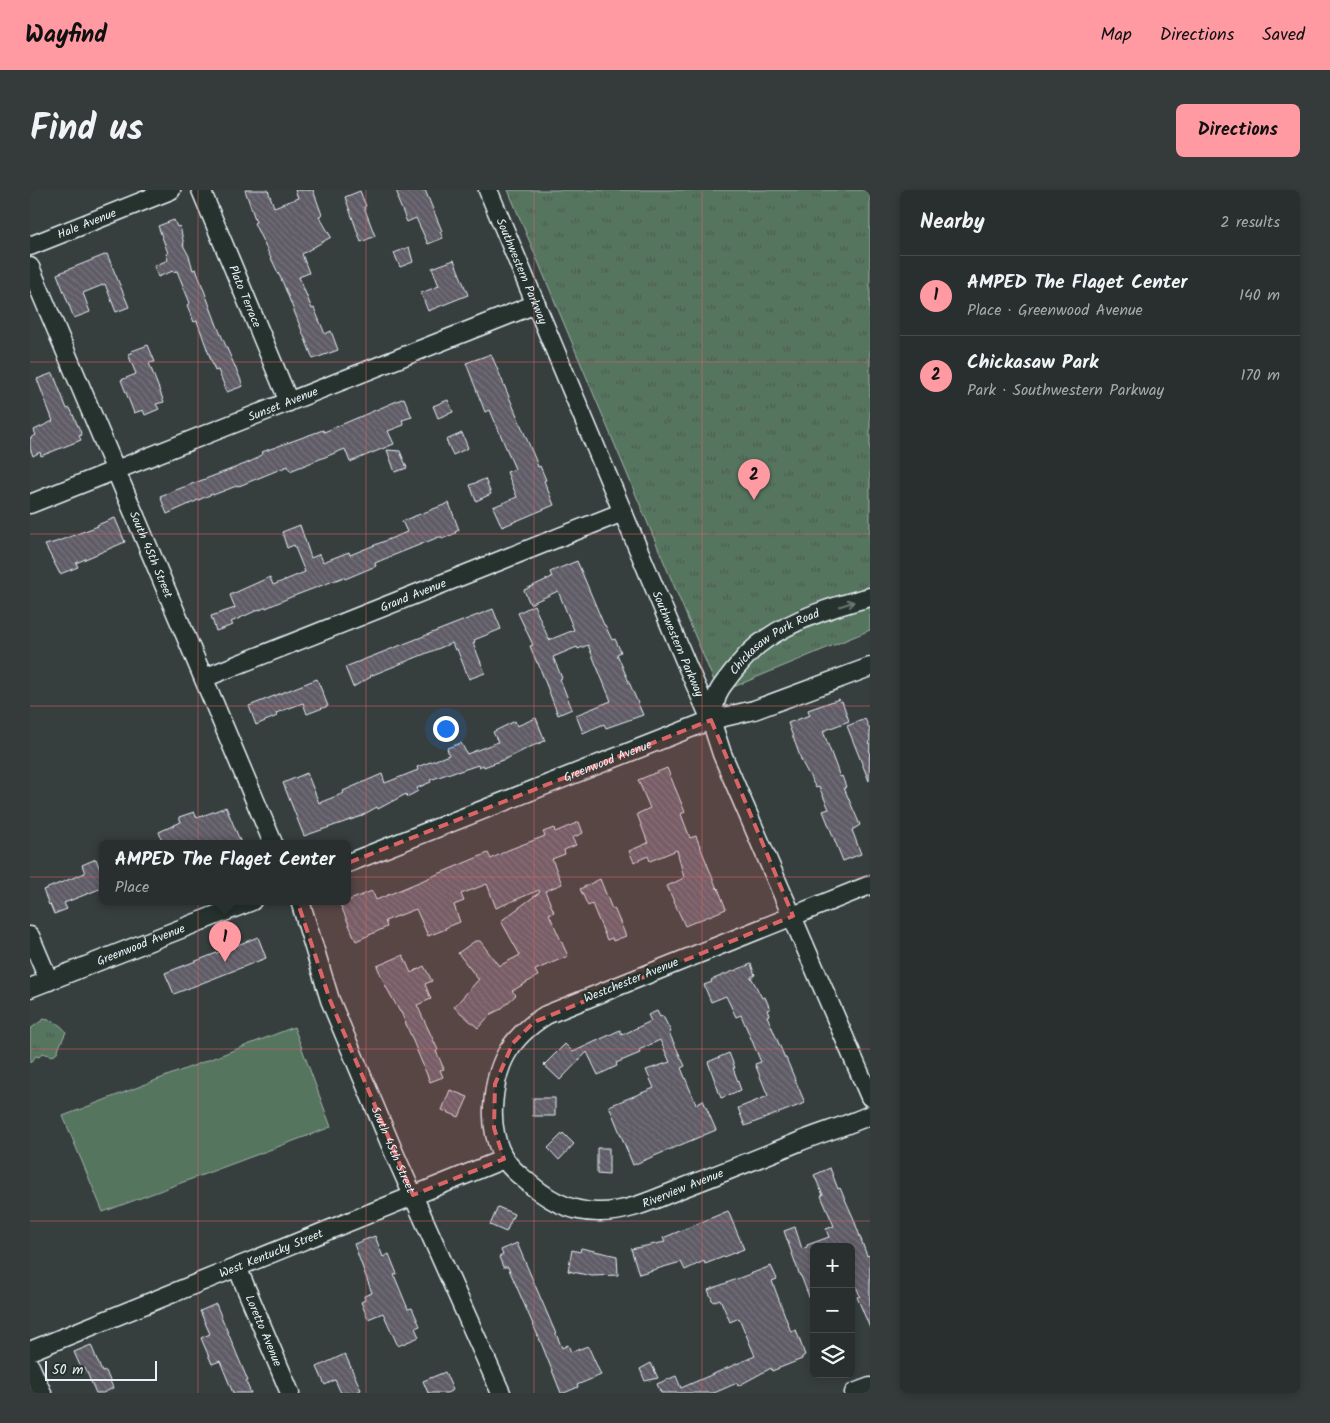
<!DOCTYPE html>
<meta charset="utf-8">
<style>
:root{--surface:#292f2e;--page:#353b3a;--text:#f1f3f6;--muted:#a5a9aa;--line:#454a4a;--accent:#ff9aa2}
body{margin:0;font-family:Kalam,sans-serif;background:var(--page);color:var(--text)}
.controls{position:absolute;right:15px;bottom:15px;display:grid;overflow:hidden;border-radius:8px;box-shadow:0 2px 8px #0003}
.controls button{width:45px;height:45px;display:grid;place-items:center;padding:0;border:0;border-bottom:1px solid var(--line);background:var(--surface);color:var(--text);font:25px sans-serif}
.scale{position:absolute;left:15px;bottom:12px;width:112px;box-sizing:border-box;padding-left:5px;border:2px solid #e8f1f8;border-top:0;font-size:14px;line-height:18px;white-space:nowrap;color:#e8f1f8;-webkit-text-stroke:4px #26332d;paint-order:stroke}
.you{position:absolute;left:415px;top:538px;width:18px;height:18px;margin:-12px;border:4px solid #fff;border-radius:50%;background:#1a73e8;box-shadow:0 0 0 8px #1a73e833}
.badge{display:grid;place-items:center;width:32px;height:32px;border-radius:50%;background:var(--accent);color:#111;font-size:16px;font-weight:700}
.pin{position:absolute;translate:-50% -41px;filter:drop-shadow(0 1px 2px #0008)}
.pin::after{content:'';position:absolute;top:26px;width:18px;height:15px;background:inherit;clip-path:polygon(0 0,100% 0,50% 100%)}
.popup{position:absolute;left:69px;top:650px;width:252px;height:65px;box-sizing:border-box;display:grid;place-content:center;border-radius:8px;background:var(--surface);filter:drop-shadow(0 1px 4px #0005);font-size:16px;white-space:nowrap;color:var(--muted)}
.popup b{font-size:19px;color:var(--text)}
.popup::after{content:'';position:absolute;left:50%;top:100%;margin-left:-10px;border:10px solid transparent;border-top-color:var(--surface)}
.list{margin:0;padding:0;list-style:none}
h2{display:flex;justify-content:space-between;align-items:center;height:65px;margin:0;padding:0 20px;font-size:21px}
h2 small{font-size:16px;font-weight:400;color:var(--muted)}
.list li{display:grid;grid-template-columns:32px 1fr auto;gap:15px;align-items:center;box-sizing:border-box;height:80px;padding:0 20px;border-top:1px solid var(--line)}
.list b{display:block;font-size:19px;white-space:nowrap}
.list p{margin:0;font-size:16px;white-space:nowrap;color:var(--muted)}
.list em{font-size:16px;font-style:normal;color:var(--muted)}
.icon{flex:none;width:28px;height:28px;fill:none;stroke:currentColor;stroke-width:2;stroke-linecap:round;stroke-linejoin:round}
.map{position:relative;flex:none;width:840px;height:1203px;overflow:hidden;border-radius:8px}
header{display:flex;align-items:center;gap:30px;box-sizing:border-box;height:70px;padding:0 25px;background:var(--accent);color:#111}
header strong{font-size:24px}
nav{display:flex;gap:28px;margin-inline-start:auto;font-size:18px}
.intro{display:flex;align-items:center;justify-content:space-between;box-sizing:border-box;height:120px;padding:0 30px}
h1{margin:0;font-size:35px}
.button{padding:12px 22px;border-radius:8px;background:var(--accent);color:#111;font-size:18px;font-weight:700}
main{display:flex;gap:30px;padding:0 30px}
aside{flex:1;background:var(--surface);border-radius:8px;box-shadow:0 2px 8px #0003}
.map>svg:first-child{display:block}
.grass{fill:url(#grass-tufts);stroke:#9fb3ab}
.pitch{fill:#56755e;stroke:#9fb3ab}
.building{fill:url(#building-back-hatch);stroke:#e8f1f8}
.lines{fill:none;stroke-linecap:round;stroke-linejoin:round}
.minor-casing{stroke:#e8f1f8;stroke-width:21}
.minor{stroke:#26332d;stroke-width:18}
.oneway{stroke:#6a7674}
.marked{fill:#db6466;fill-opacity:0.2;stroke:#db6466;stroke-width:4;stroke-dasharray:10 6;stroke-linejoin:round}
.grid{fill:none;stroke:#db6466;stroke-width:1;stroke-opacity:0.55}
.labels{text-anchor:middle;stroke-width:4.5;stroke-linejoin:round;paint-order:stroke}
.street-label{font-size:12px;fill:#e8f1f8;stroke:#26332d}
</style>
<header>
<strong>Wayfind</strong>
<nav><a>Map</a><a>Directions</a><a>Saved</a></nav>
</header>
<div class="intro"><h1>Find us</h1><a class="button">Directions</a></div>
<main>
<div class="map">
<svg width="840" height="1203" viewBox="0 0 840 1203">
<defs>
<pattern id="grass-tufts" width="24" height="20" patternUnits="userSpaceOnUse" patternTransform="scale(1.25)"><rect width="24" height="20" fill="#56755e"/><path d="M3 7l-1-3M5 7V3M7 7l1-3M15 17l-1-3M17 17v-4M19 17l1-3" fill="none" stroke="#4d5c53"/></pattern>
<pattern id="building-back-hatch" width="6" height="6" patternUnits="userSpaceOnUse" patternTransform="scale(1.25)"><rect width="6" height="6" fill="#5f5b66"/><path d="M-1 5l2 2M0 0l6 6M5-1l2 2" fill="none" stroke="#76737d"/></pattern>
</defs>
<rect width="100%" height="100%" fill="#373f3e"/>
<filter id="ink" filterUnits="userSpaceOnUse"><feTurbulence type="fractalNoise" baseFrequency=".02" numOctaves="2"/><feDisplacementMap in="SourceGraphic" scale="10" xChannelSelector="R" yChannelSelector="G"/><feConvolveMatrix kernelMatrix="1 2 1 2 8 2 1 2 1" color-interpolation-filters="sRGB"/></filter>
<g filter="url(#ink)">
<!-- grass -->
<path class="grass" d="M478,0H840V440L689,503Z
M14,829C22,830 32,835 36,842L26,864L23,866L12,863L9,867L6,866L0,873V839Z"/>
<!-- pitch -->
<path class="pitch" d="M264,837L301,937L73,1022L33,926Z"/>
<!-- building -->
<path class="building" d="M215,0H238L244,17L268,8L265,0H283L292,25L289,26L301,47L272,64L279,83L269,87L282,119L284,118L295,144L301,141L308,160L283,169L253,93L224,33L226,32Z
M366,0H395L412,41L410,42L413,48L398,54L386,28L377,32L367,8H369Z
M330,1L336,16L334,17L345,46L331,52L315,7Z
M144,30L147,37L150,36L154,55H153L159,66L163,80L166,79L188,138L210,188L213,196L197,202L188,180L185,181L167,131L164,132L157,115L160,113L147,81L143,82V81L128,87L124,76L138,70L136,64L138,63L128,36Z
M379,57L383,72L370,77L364,63Z
M77,64L99,117L86,122L75,94L53,103L60,122L44,128L27,84Z
M424,70L438,105L398,121L391,103L409,96L402,78Z
M118,155L125,172L119,173L134,212L126,214L129,219L115,225L113,220L104,223L91,190L106,184L98,164L103,162L102,161Z
M461,164L506,271L508,277L510,276L516,290L514,291L524,315L472,337L463,317L487,307L477,282L485,279L460,220L455,222L436,173Z
M23,183L37,219L40,218L52,245L49,246L51,250L11,266L10,262L3,266L0,258V248L6,245L4,240L23,231L7,189Z
M374,208L382,227L372,230L374,235L358,241L364,254L320,272L315,259L260,281L258,276L209,296V295L183,305L182,304L137,324L130,306L215,274L228,268L227,267L233,264L232,262L293,240L294,242Z
M418,210L423,222L408,228L403,216Z
M432,243L438,258L423,265L416,250Z
M357,260L370,261L377,278L365,282Z
M455,289L461,304L446,311L440,295Z
M419,313L429,340L425,342L426,343L412,349V347H409L352,370L345,373L346,376L315,389L314,387L261,407L236,418V417L230,420V419L201,432L203,435L186,441L181,426L205,418L200,405L240,387L243,395L275,382L264,355L257,358L252,342L270,335L281,368L290,364L293,372L319,362L320,365L377,342L372,331Z
M85,328L95,352L46,373L48,377L30,384L15,355L26,352L68,336L67,335Z
M547,371L574,435H575L582,450L585,449L591,462L587,464L613,525L576,538L574,534L553,543L546,525L581,511L558,455L548,459L547,457L523,467L532,488L530,489L542,519L528,525L508,473H507L500,456L503,455L488,423L504,415L519,450L544,440L528,401L500,414L494,400L522,387L520,382Z
M463,419L471,439L444,450L445,452L443,453L455,483L439,489L427,459L425,460L422,453L340,486L341,487L323,497L315,477Z
M287,489L298,516L277,524L273,513L246,523L247,526L226,535L219,516Z
M809,509L810,512L812,511L819,531L793,541L810,587L812,586L816,597L814,598L830,635L822,640L831,664L813,671L793,621L799,619L789,597L786,598L772,572L758,533L780,525L778,520Z
M506,528L515,551L500,557L478,568L454,577L453,575L449,577L448,575L427,582L426,581L400,590L401,592L387,598L388,601L377,607L376,604L348,619L347,617L329,627L274,646L253,593L277,583L289,613L314,603L313,601L352,584L355,593L388,580L387,577L419,565L417,558L431,553L437,564L468,552L463,542L485,531L487,536Z
M835,529L840,540L839,591L817,536Z
M637,578L655,622L651,624L660,648L666,646L687,699L688,698L696,719L655,736L637,696L654,688L647,660L620,671L618,666L604,672L599,661L618,653L607,624L620,618L608,590Z
M196,617L211,653H133L129,642L151,632L149,627L164,622L167,628Z
M549,632L553,643L542,648L546,655L534,660L535,664L522,669L532,694L515,701L524,722L519,724L538,766L505,780L508,786L482,801L486,805L471,819L461,824L448,838L424,817L449,789H448L428,763L445,751H450L469,776L490,765L471,731L510,702L509,700L466,718L457,694L431,704L434,711L424,715L430,732L415,738L416,739L398,746L386,719L355,731L357,737L326,751L310,714L342,701L346,710L458,663L461,669L478,660L515,646L513,642L524,638L525,642Z
M66,669L72,685V698L34,713L37,719L24,724L20,714L19,715L13,700L55,683L52,675Z
M570,689L582,719L584,718L596,746L583,751L582,748L577,750L562,714L558,716L550,699Z
M228,747L236,768L144,804L135,783Z
M373,765L381,783L394,776L402,791L395,794L401,809L387,815L408,860L406,861L414,879L410,880L413,887L400,892L371,822H370L355,795L347,776Z
M721,774L725,785L721,787L732,808L735,807L740,819L737,820L739,825L737,826L755,868H756L775,913L715,936L708,918L738,906L725,874L731,872L711,825L706,827L696,806L681,812L674,795L682,792L681,790Z
M627,821L630,827L633,826L641,842L639,843L655,876L651,878L666,914L673,910L686,940L603,975L579,916L624,898L616,880L640,872L630,850L609,860L610,863L586,873L587,876L568,885L557,862L530,890L514,875L535,854L543,862L590,840L592,845L621,831L618,825Z
M699,863L705,878H703L711,900L691,908L678,872Z
M420,900L438,907L429,927L412,920Z
M503,908H525V926H503Z
M533,943L544,954L529,970L518,958Z
M567,958H579V985L567,984Z
M800,978L808,999L810,998L823,1027L837,1066L840,1065V1138L827,1107L830,1106L821,1084V1057H784L783,1117L771,1086H770L754,1041L765,1037L772,1059L777,1057V1055L799,1047L796,1039L804,1036L791,1006L793,1005L784,985Z
M468,1017L484,1024L476,1042L460,1035Z
M698,1021L714,1059L675,1074L674,1071L655,1080L651,1072L609,1084L601,1059L635,1052L633,1048Z
M345,1046L353,1067L359,1064L367,1084L364,1085L378,1119L382,1118L390,1136L385,1138L389,1147L368,1156L353,1123L338,1129L331,1112L335,1110L334,1106L342,1103L324,1054Z
M487,1053L532,1158L538,1155L541,1162L558,1156L571,1185L547,1195L548,1197L534,1203H531L529,1198L512,1155L478,1077H473L469,1067L473,1065L471,1060Z
M551,1058L587,1066L588,1085L562,1086L538,1081L542,1060L550,1062Z
M741,1076L747,1089L742,1091L761,1142L766,1140L775,1165L772,1167V1169L742,1181L741,1178L708,1196L707,1193L684,1203H631L627,1194L646,1186L651,1198L725,1166L709,1128L700,1132L690,1109L683,1112L678,1100Z
M186,1114L218,1191L216,1192L221,1203H203L190,1171L182,1174L171,1148L180,1144L170,1121Z
M61,1155L72,1182L76,1181L83,1198L73,1203H66L55,1178L52,1180L44,1162Z
M315,1164L331,1200L325,1203H311L305,1190L295,1195L287,1177Z
M621,1173L628,1188L615,1191L610,1179Z
M415,1182L423,1200L417,1203H398L393,1191Z"/>
<g class="lines">
<defs>
<g id="minor">
<path id="s1" d="M171,0L259,212"/>
<path id="s2" d="M458,0L658,478L681,530L692,564L840,907"/>
<path id="s3" d="M0,56L141,0"/>
<path id="s4" d="M0,77L243,653"/>
<path id="s5" d="M0,314L506,114"/>
<path id="s6" d="M174,488L593,322"/>
<path id="s7" d="M681,530C683,521 685,512 688,503C691,496 697,490 701,484C712,471 722,458 736,449C766,428 805,416 840,407"/>
<path id="s8" d="M318,673L681,530L724,520L840,477"/>
<path id="s9" d="M840,695L516,825C479,848 465,875 463,918C462,935 466,956 475,969C479,977 487,983 493,988C514,1007 537,1022 567,1022C596,1023 623,1010 650,999C689,984 727,969 766,953C790,943 816,936 840,925"/>
<path id="s10" d="M270,711L300,810L365,965L471,1203"/>
<path d="M0,746L19,791"/>
<path id="s11" d="M0,798L222,711"/>
<path id="s12" d="M207,1077L260,1203"/>
<path id="s13" d="M0,1161L474,969"/>
<path d="M0,1176L12,1203"/>
<path d="M824,1203L840,1197"/>
</g>
</defs>
<!-- minor casing -->
<use href="#minor" class="minor-casing"/>
<!-- minor -->
<use href="#minor" class="minor"/>
</g>
<!-- one-way arrows -->
<defs><path id="oneway-shaft" d="M-6 0H5M1.5-3L5.5 0L1.5 3" fill="none" stroke-width="1.6" stroke-linecap="round" stroke-linejoin="round" transform="scale(1.25)"/></defs>
<use class="oneway" href="#oneway-shaft" transform="translate(817 414) rotate(-18)"/>
</g>
<!-- marked area -->
<path class="marked" d="M681,530L763,726L504,832L483,853L465,894L464,938L474,969L383,1005L300,810L262,695Z"/>
<!-- grid -->
<path class="grid" d="M168,0V1203M336,0V1203M504,0V1203M672,0V1203M0,172H840M0,344H840M0,516H840M0,687H840M0,859H840M0,1031H840"/>
<g class="labels">
<!-- street labels -->
<g class="street-label">
<text dy="4" stroke="none"><textPath href="#s3" startOffset="61">Hale Avenue</textPath></text>
<text dy="4" stroke="none"><textPath href="#s2" startOffset="88">Southwestern Parkway</textPath></text>
<text dy="4" stroke="none"><textPath href="#s1" startOffset="115">Plato Terrace</textPath></text>
<text dy="4" stroke="none"><textPath href="#s5" startOffset="272">Sunset Avenue</textPath></text>
<text dy="4" stroke="none"><textPath href="#s4" startOffset="312">South 45th Street</textPath></text>
<text dy="4" stroke="none"><textPath href="#s6" startOffset="225">Grand Avenue</textPath></text>
<text dy="4" stroke="none"><textPath href="#s2" startOffset="492">Southwestern Parkway</textPath></text>
<text dy="4" stroke="none"><textPath href="#s7" startOffset="106">Chickasaw Park Road</textPath></text>
<text dy="4" stroke="none"><textPath href="#s8" startOffset="279">Greenwood Avenue</textPath></text>
<text dy="4" stroke="none"><textPath href="#s11" startOffset="119">Greenwood Avenue</textPath></text>
<text transform="translate(601 790) rotate(-22)" y="4">Westchester Avenue</text>
<text dy="4" stroke="none"><textPath href="#s10" startOffset="266">South 45th Street</textPath></text>
<text dy="4" stroke="none"><textPath href="#s9" startOffset="714">Riverview Avenue</textPath></text>
<text dy="4" stroke="none"><textPath href="#s13" startOffset="260">West Kentucky Street</textPath></text>
<text dy="4" stroke="none"><textPath href="#s12" startOffset="69">Loretto Avenue</textPath></text>
</g>
</g>
</svg>
<div class="controls">
<button>+</button>
<button>−</button>
<button><svg class="icon" aria-label="layers" viewBox="0 0 24 24"><path d="M12 4l9 5-9 5-9-5zM3 14l9 5 9-5"/></svg></button>
</div>
<div class="scale">50 m</div>
<div class="you"></div>
<div class="pin badge" style="left:195px;top:772px">1</div>
<div class="popup"><b>AMPED The Flaget Center</b>Place</div>
<div class="pin badge" style="left:724px;top:310px">2</div>
</div>
<aside>
<h2>Nearby<small>2 results</small></h2>
<ul class="list">
<li><span class="badge">1</span><div><b>AMPED The Flaget Center</b><p>Place · Greenwood Avenue</p></div><em>140 m</em></li>
<li><span class="badge">2</span><div><b>Chickasaw Park</b><p>Park · Southwestern Parkway</p></div><em>170 m</em></li>
</ul>
</aside>
</main>
